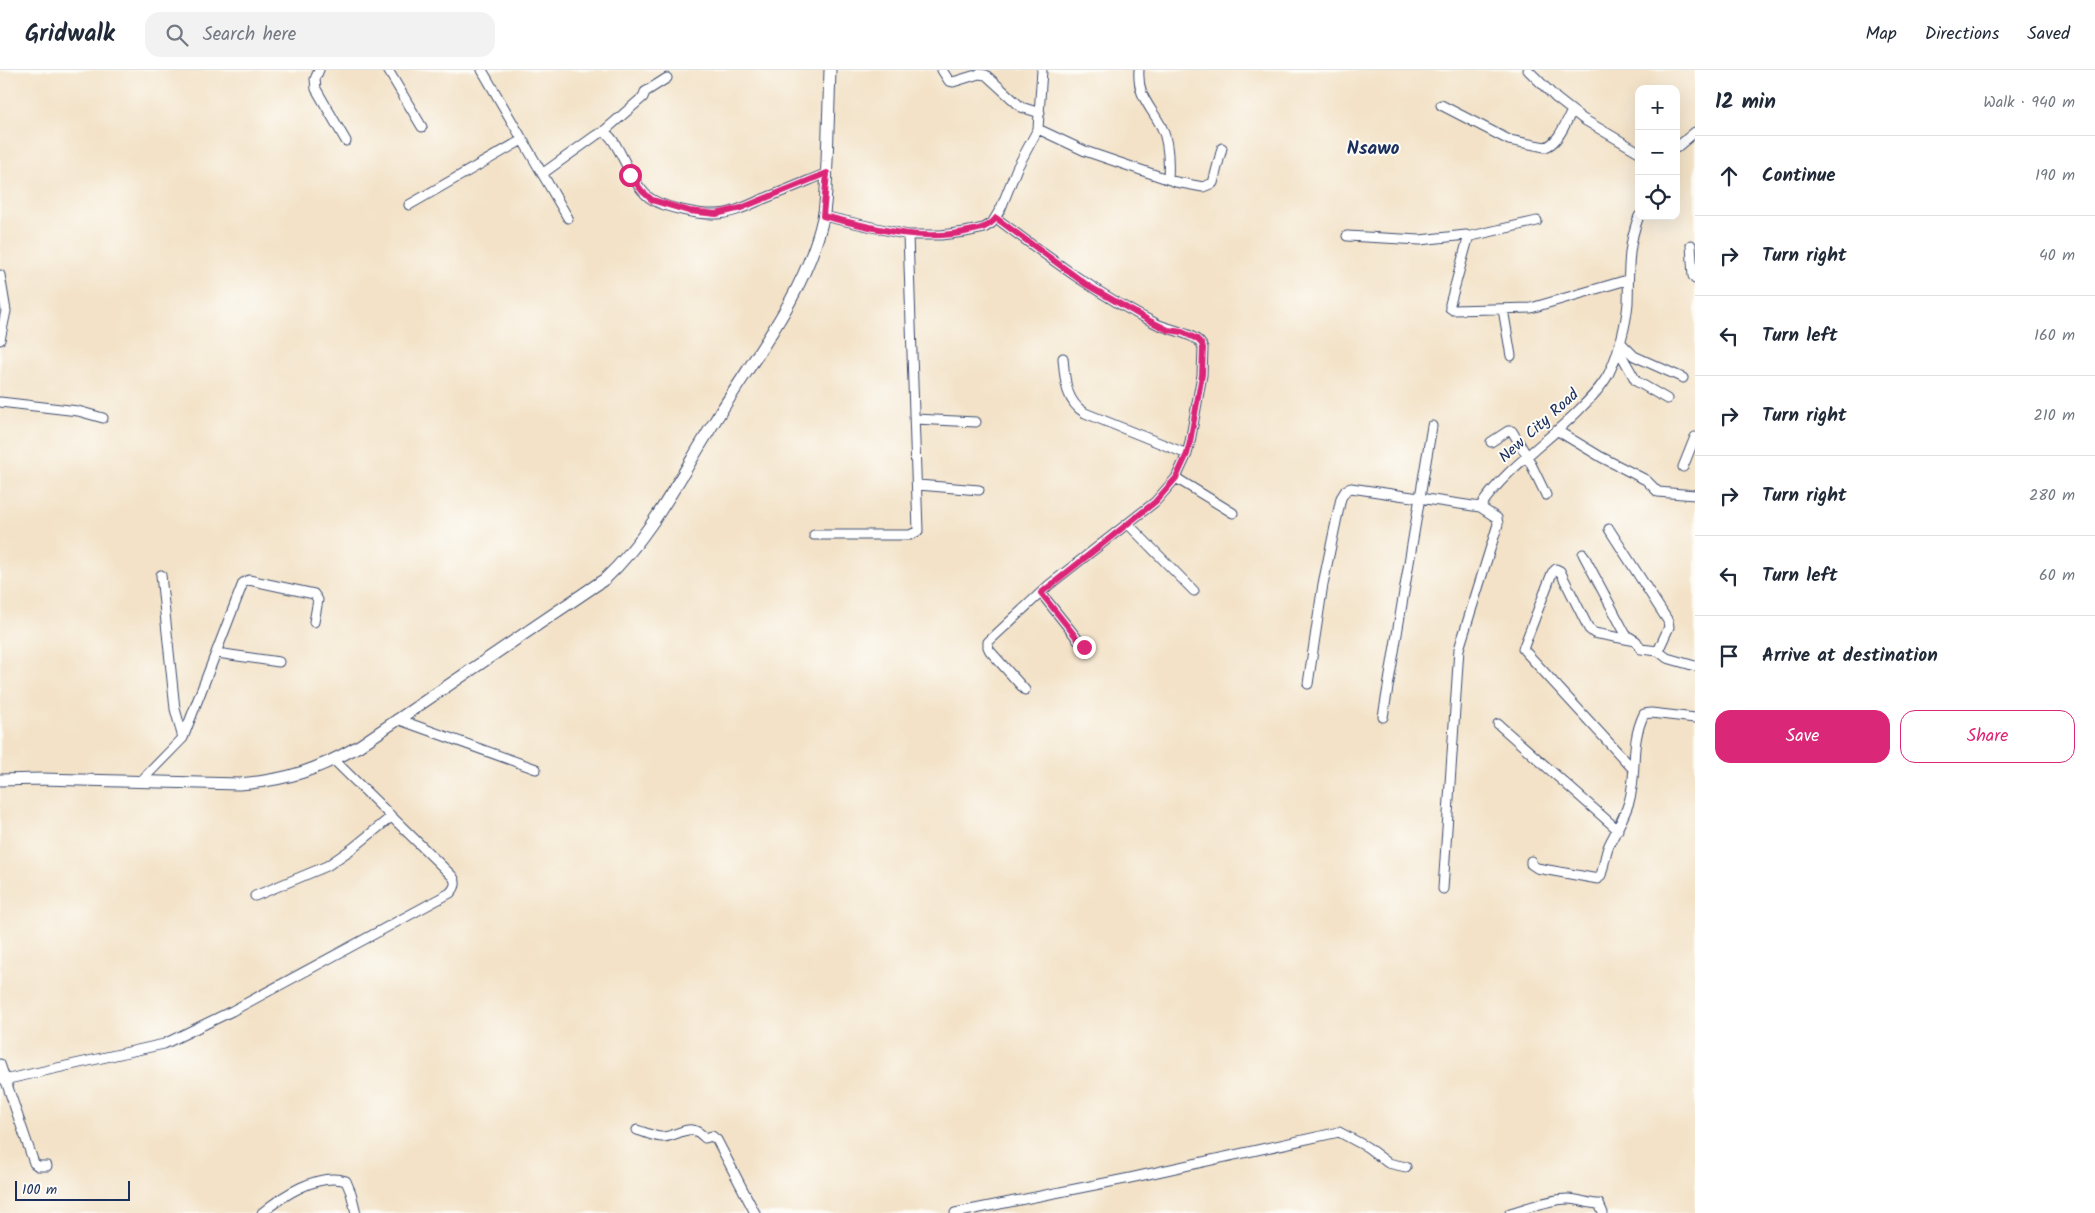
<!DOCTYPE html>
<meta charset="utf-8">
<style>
:root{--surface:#fff;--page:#f2f2f3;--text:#1f2937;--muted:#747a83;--line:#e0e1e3;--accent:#db2777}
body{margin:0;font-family:Kalam,sans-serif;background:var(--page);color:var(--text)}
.controls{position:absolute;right:15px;top:15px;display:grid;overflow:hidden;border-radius:10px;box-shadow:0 5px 20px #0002}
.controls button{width:45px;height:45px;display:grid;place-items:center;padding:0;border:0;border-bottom:1px solid var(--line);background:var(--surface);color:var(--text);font:25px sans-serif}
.scale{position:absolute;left:15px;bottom:12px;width:115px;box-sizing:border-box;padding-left:5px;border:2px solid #1b2f5e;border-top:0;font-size:14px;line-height:18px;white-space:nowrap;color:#1b2f5e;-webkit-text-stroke:4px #fdfcf7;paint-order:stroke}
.stop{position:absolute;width:15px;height:15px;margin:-11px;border:4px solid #db2777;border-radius:50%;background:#fff}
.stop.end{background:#db2777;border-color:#fff;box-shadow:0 1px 5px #0008}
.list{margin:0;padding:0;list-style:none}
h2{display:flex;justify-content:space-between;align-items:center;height:65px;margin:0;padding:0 20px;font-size:21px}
h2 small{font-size:16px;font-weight:400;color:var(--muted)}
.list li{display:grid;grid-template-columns:32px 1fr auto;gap:15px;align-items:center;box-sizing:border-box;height:80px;padding:0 20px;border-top:1px solid var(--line)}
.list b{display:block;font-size:19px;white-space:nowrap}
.list em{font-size:16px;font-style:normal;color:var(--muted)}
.actions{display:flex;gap:10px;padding:15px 20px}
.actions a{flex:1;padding:11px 0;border:1px solid var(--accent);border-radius:15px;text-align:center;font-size:18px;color:var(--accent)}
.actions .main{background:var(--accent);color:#fff}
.icon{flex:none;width:28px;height:28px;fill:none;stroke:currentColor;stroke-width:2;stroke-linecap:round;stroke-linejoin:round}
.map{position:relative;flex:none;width:1695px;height:1143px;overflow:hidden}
header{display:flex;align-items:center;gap:30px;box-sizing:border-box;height:70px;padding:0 25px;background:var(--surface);border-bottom:1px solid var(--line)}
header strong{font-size:24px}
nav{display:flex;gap:28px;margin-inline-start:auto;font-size:18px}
.search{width:350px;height:45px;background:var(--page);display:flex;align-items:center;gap:12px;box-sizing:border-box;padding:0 18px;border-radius:15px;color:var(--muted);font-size:19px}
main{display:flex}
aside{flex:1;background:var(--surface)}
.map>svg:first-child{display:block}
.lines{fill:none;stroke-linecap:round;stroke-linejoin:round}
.minor-casing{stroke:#3b4a6e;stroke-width:11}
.tertiary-casing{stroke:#3b4a6e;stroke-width:13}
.minor{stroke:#fff;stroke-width:9}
.tertiary{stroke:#fff;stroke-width:11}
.route{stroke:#db2777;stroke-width:6}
.labels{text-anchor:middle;stroke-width:4;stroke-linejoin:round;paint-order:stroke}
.street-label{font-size:16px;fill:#1b2f5e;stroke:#fdfcf7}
.quarter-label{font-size:19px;font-weight:bold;fill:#1b2f5e;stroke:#fdfcf7}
</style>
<header>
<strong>Gridwalk</strong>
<div class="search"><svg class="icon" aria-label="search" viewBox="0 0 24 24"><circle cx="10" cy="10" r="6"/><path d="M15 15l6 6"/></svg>Search here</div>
<nav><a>Map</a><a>Directions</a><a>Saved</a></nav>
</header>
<main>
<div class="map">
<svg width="1695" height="1143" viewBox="0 0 1695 1143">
<rect width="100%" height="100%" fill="#fdfcf7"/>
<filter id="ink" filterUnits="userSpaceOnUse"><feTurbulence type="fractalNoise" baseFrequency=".02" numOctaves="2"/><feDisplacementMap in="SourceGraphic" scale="10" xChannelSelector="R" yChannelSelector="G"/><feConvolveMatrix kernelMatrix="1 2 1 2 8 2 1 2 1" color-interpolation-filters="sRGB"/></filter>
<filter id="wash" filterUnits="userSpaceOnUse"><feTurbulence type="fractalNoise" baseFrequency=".0096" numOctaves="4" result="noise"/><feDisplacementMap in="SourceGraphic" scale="20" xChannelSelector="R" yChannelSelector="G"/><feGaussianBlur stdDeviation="1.12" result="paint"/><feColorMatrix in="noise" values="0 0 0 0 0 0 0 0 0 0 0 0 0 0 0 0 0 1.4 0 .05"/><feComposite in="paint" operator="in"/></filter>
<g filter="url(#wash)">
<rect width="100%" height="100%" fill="#f3e2c7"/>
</g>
<g filter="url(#ink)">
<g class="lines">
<defs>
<path id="minor" d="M319,0L315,9L316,19L346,71
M388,0L422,57
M482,0L568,148
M942,0L949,11L953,12L979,4L986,5L1021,37L1040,43
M1139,0C1137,27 1151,36 1162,58C1169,73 1169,92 1168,109
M1528,0L1556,28L1583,49L1639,82
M1441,35L1509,70L1545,77C1558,74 1566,52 1572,41
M1038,59L1085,81L1176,112L1203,117L1213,113L1222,78
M603,62L643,27L645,22L667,8
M1676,78L1695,62
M542,104L595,66C598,64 602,62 605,63C618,67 631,118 653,130C667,138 699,145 716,144C732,144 749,135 763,129C784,121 805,112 827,103
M409,135L522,70
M823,146L908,165H941L965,162L984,158L992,153L1001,138L1017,98L1038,59L1042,0
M996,148C1048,187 1099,226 1157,254C1169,260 1200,264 1203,278L1202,305L1190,372L1187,384L1176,408L1155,432L1049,515L988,572V577L990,581L1025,620
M1347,166L1420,170L1466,165L1468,169L1450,234V238L1453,240L1531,238L1627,210
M1467,167L1537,151
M1691,175L1693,206L1695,209
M0,205L6,241L0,270
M1503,239L1511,286
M1620,272L1634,286L1683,308
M1618,279L1636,311L1667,329
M1063,288C1065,309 1065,331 1085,343L1187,384
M0,332L78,341L103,348
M915,349L976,352
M1558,361L1601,387L1646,410L1658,422L1695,425
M1491,372L1508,361H1512L1527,386L1546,425
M1683,397L1695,367
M1176,408L1233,443
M918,415L979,420
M1480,437C1506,398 1545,374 1578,341C1589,330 1602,317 1609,303C1619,282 1626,255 1628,233C1629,201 1627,177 1639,146
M1128,454L1194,521
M1609,459L1668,551L1669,557L1658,581
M814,465H910L918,461L908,165
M1583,484L1626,565L1636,571L1641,579L1658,581L1667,588L1695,596
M161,505L175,639L183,668
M1041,523L1084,577
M217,583L279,592
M1308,614L1323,514L1341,428L1346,420L1351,418L1480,437L1497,448L1498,454L1459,579L1443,819
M1383,647L1432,356
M397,649L536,699
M1498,654L1618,760
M1633,699L1523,579L1552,503L1556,499L1560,501L1589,559L1594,563L1636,571
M141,711L183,668L243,513L249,510L314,524L318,530L314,552
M1531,791V794L1537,798L1598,809L1601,805C1604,796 1605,784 1609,775C1616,761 1624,748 1629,732C1638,702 1629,675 1644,644L1651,643L1695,648
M255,826L327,796L353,778L391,747
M0,994L34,1093L38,1096H47
M4,1010L164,974L232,941L450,823C455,818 457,813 453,807L334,690
M637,1060C645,1062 656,1068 664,1067C682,1064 691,1052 705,1068L712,1066L717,1070L755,1143
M262,1143C282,1126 318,1102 346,1111L351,1123L356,1143
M955,1143L1130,1108L1339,1062L1367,1077L1388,1093L1406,1097
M1510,1143C1528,1138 1550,1129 1568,1129C1579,1129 1588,1134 1599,1134L1603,1143"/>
<path id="tertiary" d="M0,710L41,709L239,714C288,710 317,700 359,676L605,509C652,465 681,405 715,351C754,287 806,223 823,148C827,129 826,109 827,91C828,61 829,30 830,0"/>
</defs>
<!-- minor casing -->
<use href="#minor" class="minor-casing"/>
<!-- tertiary casing -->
<use href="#tertiary" class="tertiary-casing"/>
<!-- minor -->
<use href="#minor" class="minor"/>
<!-- tertiary -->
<use href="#tertiary" class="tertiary"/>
</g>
</g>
<g class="lines" filter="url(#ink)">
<!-- route -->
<path class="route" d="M630,105L642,121L652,130L689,141L716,144L741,138L827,103L823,146C871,157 920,173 969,161C980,159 989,157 996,148L1087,215L1150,251L1168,260L1182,262L1197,269L1202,274L1203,278L1202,305L1190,372L1187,384L1176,408L1155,432L1041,523L1084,577"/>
</g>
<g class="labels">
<!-- street labels -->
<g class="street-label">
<text transform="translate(1538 355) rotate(-42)" y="6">New City Road</text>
</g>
<!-- quarter labels -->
<g class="quarter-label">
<text x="1373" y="84">Nsawo</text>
</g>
</g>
</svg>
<div class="controls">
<button>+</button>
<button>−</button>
<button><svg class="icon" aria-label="locate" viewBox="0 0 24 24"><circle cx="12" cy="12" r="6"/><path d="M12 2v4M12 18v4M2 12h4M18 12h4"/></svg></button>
</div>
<div class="scale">100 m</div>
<div class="stop" style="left:630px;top:105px"></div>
<div class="stop end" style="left:1084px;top:577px"></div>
</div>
<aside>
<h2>12 min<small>Walk · 940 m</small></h2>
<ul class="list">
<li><svg class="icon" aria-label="ahead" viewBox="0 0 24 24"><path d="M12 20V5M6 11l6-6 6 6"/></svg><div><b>Continue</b></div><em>190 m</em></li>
<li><svg class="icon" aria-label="right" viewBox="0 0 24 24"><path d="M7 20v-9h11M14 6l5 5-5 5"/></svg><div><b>Turn right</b></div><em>40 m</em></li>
<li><svg class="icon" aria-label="left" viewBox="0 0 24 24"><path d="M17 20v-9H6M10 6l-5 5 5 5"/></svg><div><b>Turn left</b></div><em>160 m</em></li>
<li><svg class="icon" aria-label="right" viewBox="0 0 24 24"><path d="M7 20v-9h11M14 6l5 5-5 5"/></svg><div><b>Turn right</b></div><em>210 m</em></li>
<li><svg class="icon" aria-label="right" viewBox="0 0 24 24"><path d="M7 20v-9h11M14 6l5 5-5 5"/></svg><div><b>Turn right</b></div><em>280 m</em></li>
<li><svg class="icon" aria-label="left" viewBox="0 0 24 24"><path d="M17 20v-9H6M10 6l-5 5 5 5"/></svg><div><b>Turn left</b></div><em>60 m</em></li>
<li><svg class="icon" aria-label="arrive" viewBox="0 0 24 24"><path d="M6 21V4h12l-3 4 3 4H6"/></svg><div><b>Arrive at destination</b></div></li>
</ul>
<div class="actions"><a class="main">Save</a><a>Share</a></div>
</aside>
</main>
